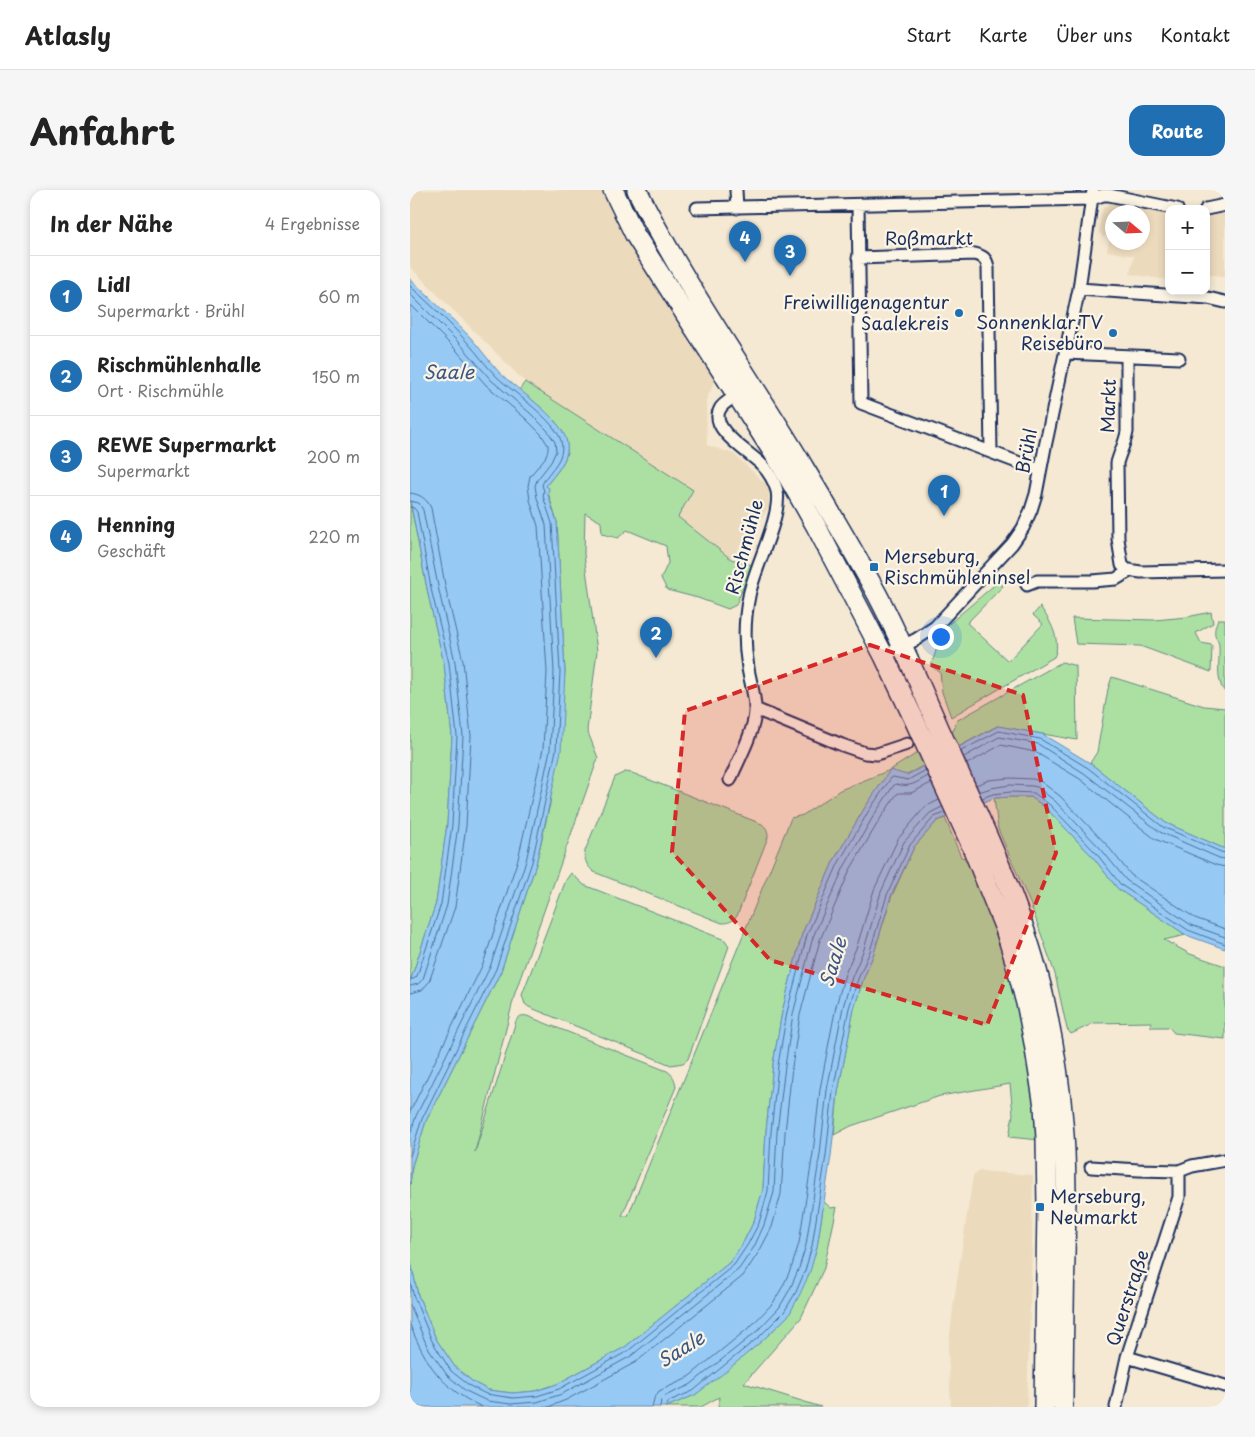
<!DOCTYPE html>
<html lang="de">
<meta charset="utf-8">
<style>
:root{--surface:#fff;--page:#f6f6f6;--text:#222;--muted:#767676;--line:#e0e0e0;--accent:#1f6fb2}
body{margin:0;font-family:"Playpen Sans",sans-serif;background:var(--page);color:var(--text)}
.controls{position:absolute;right:15px;top:15px;display:grid;overflow:hidden;border-radius:10px;box-shadow:0 2px 8px #0003}
.controls button{width:45px;height:45px;display:grid;place-items:center;padding:0;border:0;border-bottom:1px solid var(--line);background:var(--surface);color:var(--text);font:25px sans-serif}
.compass{position:absolute;left:695px;top:15px;width:45px;height:45px;border-radius:50%;background:var(--surface);box-shadow:0 2px 8px #0003;rotate:109deg}
.you{position:absolute;left:530px;top:446px;width:18px;height:18px;margin:-12px;border:4px solid #fff;border-radius:50%;background:#1a73e8;box-shadow:0 0 0 8px #1a73e833}
.badge{display:grid;place-items:center;width:32px;height:32px;border-radius:50%;background:var(--accent);color:#fff;font-size:16px;font-weight:700}
.pin{position:absolute;translate:-50% -41px;filter:drop-shadow(0 1px 2px #0008)}
.pin::after{content:'';position:absolute;top:26px;width:18px;height:15px;background:inherit;clip-path:polygon(0 0,100% 0,50% 100%)}
.list{margin:0;padding:0;list-style:none}
h2{display:flex;justify-content:space-between;align-items:center;height:65px;margin:0;padding:0 20px;font-size:21px}
h2 small{font-size:16px;font-weight:400;color:var(--muted)}
.list li{display:grid;grid-template-columns:32px 1fr auto;gap:15px;align-items:center;box-sizing:border-box;height:80px;padding:0 20px;border-top:1px solid var(--line)}
.list b{display:block;font-size:19px;white-space:nowrap}
.list p{margin:0;font-size:16px;white-space:nowrap;color:var(--muted)}
.list em{font-size:16px;font-style:normal;color:var(--muted)}
.map{position:relative;flex:none;width:815px;height:1217px;overflow:hidden;border-radius:15px}
header{display:flex;align-items:center;gap:30px;box-sizing:border-box;height:70px;padding:0 25px;background:var(--surface);border-bottom:1px solid var(--line)}
header strong{font-size:24px}
nav{display:flex;gap:28px;margin-inline-start:auto;font-size:18px}
.intro{display:flex;align-items:center;justify-content:space-between;box-sizing:border-box;height:120px;padding:0 30px}
h1{margin:0;font-size:35px}
.button{padding:12px 22px;border-radius:15px;background:var(--accent);color:#fff;font-size:18px;font-weight:700}
main{display:flex;gap:30px;padding:0 30px}
aside{flex:1;background:var(--surface);border-radius:15px;box-shadow:0 2px 8px #0003}
.map>svg:first-child{display:block}
.built{fill:#ecdabd;fill-rule:evenodd}
.green{fill:#ace0a3;stroke:#648880}
.water{fill:#96caf4;stroke:#658cb8}
.lines{fill:none;stroke-linecap:round;stroke-linejoin:round}
.shore{stroke:#4c6d9a;stroke-width:1}
.street-casing{stroke:#1b2f5e;stroke-width:15}
.primary-casing{stroke:#1b2f5e;stroke-width:22}
.street{stroke:#fcf5e5;stroke-width:11}
.primary{stroke:#fcf5e5;stroke-width:19}
.marked{fill:#d62828;fill-opacity:0.2;stroke:#d62828;stroke-width:4;stroke-dasharray:10 6;stroke-linejoin:round}
.poi-dot{fill:#1f6fb2;stroke:#fcf5e5;stroke-width:2}
.labels{text-anchor:middle;stroke-width:4.5;stroke-linejoin:round;paint-order:stroke}
.street-label{font-size:18px;fill:#1b2f5e;stroke:#fcf5e5}
.poi-label{font-size:18px;fill:#1b2f5e;stroke:#fcf5e5;text-anchor:end}
.water-label{font-size:19px;font-style:italic;fill:#3a5684;stroke:#fcf5e5}
</style>
<header>
<strong>Atlasly</strong>
<nav><a>Start</a><a>Karte</a><a>Über uns</a><a>Kontakt</a></nav>
</header>
<div class="intro"><h1>Anfahrt</h1><a class="button">Route</a></div>
<main>
<aside>
<h2>In der Nähe<small>4 Ergebnisse</small></h2>
<ul class="list">
<li><span class="badge">1</span><div><b>Lidl</b><p>Supermarkt · Brühl</p></div><em>60 m</em></li>
<li><span class="badge">2</span><div><b>Rischmühlenhalle</b><p>Ort · Rischmühle</p></div><em>150 m</em></li>
<li><span class="badge">3</span><div><b>REWE Supermarkt</b><p>Supermarkt</p></div><em>200 m</em></li>
<li><span class="badge">4</span><div><b>Henning</b><p>Geschäft</p></div><em>220 m</em></li>
</ul>
</aside>
<div class="map">
<svg width="815" height="1217" viewBox="0 0 815 1217">
<rect width="100%" height="100%" fill="#f5e9d3"/>
<filter id="ink" filterUnits="userSpaceOnUse"><feTurbulence type="fractalNoise" baseFrequency=".02" numOctaves="2"/><feDisplacementMap in="SourceGraphic" scale="10" xChannelSelector="R" yChannelSelector="G"/><feConvolveMatrix kernelMatrix="1 2 1 2 8 2 1 2 1" color-interpolation-filters="sRGB"/></filter>
<g filter="url(#ink)">
<!-- built -->
<path class="built" d="M0,0H196L306,188L296,211L297,255L324,264L359,297V317L321,369L268,327L282,300L115,192L0,77Z
M704,11L759,19V88L751,89L720,84L724,66L697,61L699,48L695,46L693,48L689,42L691,25L693,18ZM702,22H732V52H702Z
M815,15V87L806,85H796V19Z
M569,981L623,985L622,1054L617,1217H541L538,1161L544,1110L563,986Z"/>
<!-- green -->
<path class="green" d="M115,192L283,300L268,327L321,369L342,375L326,415L318,419L288,408L257,400L251,388L258,373L256,356L217,340L208,348L192,344L191,332L175,323L174,364L187,461L177,540L188,568L105,803L65,962L106,831C109,826 112,825 117,826L257,881C263,885 265,889 266,897L212,1026H218L381,628L393,625L430,600L480,580L544,540L546,531L652,472L666,476L667,550L587,536L496,585L480,581L454,619L423,672L392,744L372,822L363,874L356,941L353,999L344,1031L334,1051L320,1072L215,1157L147,1194L126,1201L102,1203L78,1200L63,1192L45,1177L26,1149L8,1105L0,1068V995L2,976L16,931L91,781L126,674L140,614L155,482L147,332L136,296C143,286 152,278 156,266C165,241 126,213 109,200Z
M0,311L18,404L34,474L42,546L37,634L26,713L0,792Z
M589,391L593,396L557,433L598,471L633,434L623,425L630,417C640,429 652,452 644,467L541,527L532,502L530,482L521,476L533,439Z
M801,422L803,433L786,443L791,453L802,455L801,482L730,456L666,454L662,428L745,430L777,427Z
M808,429H815V502C805,490 810,471 809,456C809,451 806,449 805,445C804,439 806,434 808,429Z
M702,487L794,516L815,518V659L756,633L680,573L687,562L698,499Z
M215,582L222,583L352,634C357,638 358,641 358,647L327,726C323,731 319,733 312,733L184,682C177,676 174,671 175,661L205,587Z
M601,607H621L636,618L682,666L708,699L776,745L754,750L780,764L815,776V849L764,843L759,837H741V832L684,833L661,844L657,839L645,784L622,718L588,639L584,608Z
M535,628L551,667L559,669L594,756L614,836L629,950L599,947L603,924L600,894L530,906L441,936L424,945L428,902L444,819L453,790L464,763L481,708L504,657L527,631Z
M161,683L174,695L315,750L319,756L318,759L278,869L273,873L261,875L119,817L115,814L112,805L156,690Z
M414,1012L421,1018L427,1017L414,1078L391,1128L334,1193L411,1217H308L309,1207L291,1217H256L285,1205L353,1150L379,1125L407,1057Z"/>
<!-- water -->
<path class="water" d="M0,89C20,108 41,127 60,147C70,158 79,171 89,182C107,200 149,226 156,249C162,268 146,282 136,296L139,298L138,305L147,332L155,482L151,561L126,674L91,781L16,931L2,976L0,995V792L26,713L37,634L42,546L34,474L18,404L0,310Z
M588,536L632,544L680,573L756,633L815,659V759L776,745L708,699L682,666L636,618L621,607H602L584,608L527,631L504,657L481,706L464,763L453,790L444,819L428,902L421,966L407,1057L400,1082L390,1104L379,1125L353,1150L314,1183L285,1205L256,1217H0V1068L8,1105L26,1149L45,1177L63,1192L78,1200L102,1203L126,1201L147,1194L215,1157L320,1072L334,1051L344,1031L353,999L356,941L363,874L372,822L392,744L423,672L454,619L480,580L497,585Z"/>
<g class="lines">
<!-- shore -->
<path class="shore" d="M0,96C20,114 39,132 57,152C67,163 76,176 87,187C103,202 146,231 151,251C156,271 138,280 132,295L134,301L133,306L142,333L150,482L146,560L122,672L86,779L12,929L0,966
M0,104L52,156L81,190L120,223L137,240L145,252L146,261L141,272L127,290L125,296L127,308L136,335L144,482L140,560L116,671L80,777L6,926L0,945
M0,114L47,161L76,195L115,228L131,244L138,255V260L135,268L120,286L118,296L120,310L128,336L137,482L133,559L108,669L73,774L0,922
M0,303C10,304 17,309 21,318L36,400L53,471L61,546L56,636L45,717L19,792L12,800L0,803
M0,311L9,313L13,320L29,401L45,472L53,546L48,635L37,715L13,789L8,794L0,796
M0,317L4,318L7,322L22,403L39,473L47,546L42,635L31,714L7,786L4,789H0
M551,561L589,541L630,549L678,578L753,637L811,662L815,663
M554,567L589,547L628,554L674,583L750,642L809,668L815,669
M557,574L591,555L625,562L670,589L745,649L806,675L815,677
M566,595L579,590L600,588L623,589L630,591L650,606L696,654L721,685L785,728L815,739
M569,602L581,598L600,595L622,596L627,597L645,611L691,659L716,690L781,735L815,747
M572,608L583,604L601,602L624,603L640,615L686,663L711,695L778,740L815,754
M0,1091L4,1107L22,1151L41,1181L60,1196L76,1204L103,1208L127,1206L149,1199L218,1161L324,1075L338,1054L349,1033L358,1001L361,942L368,875L377,822L397,745L428,674L458,622L481,588L483,587L498,590L516,580
M0,1115L17,1156L37,1185L56,1201L77,1211L101,1214L127,1212L152,1204L221,1166L329,1079L344,1057L354,1035L364,1002L367,942L375,876L383,824L403,747L434,677L464,625L484,595L486,594C501,598 505,593 518,586
M0,1135C16,1174 32,1199 72,1217
M138,1217L156,1210L226,1172L333,1086L350,1060L362,1037L371,1004L375,943L382,877L390,825L410,750L440,680L470,629L487,604L489,603H501L521,593
M242,1217L244,1209L249,1201L276,1189L341,1136L363,1113L373,1096L382,1076L389,1053L403,963L410,899L426,816L435,784L447,756L464,700L488,649L515,617L529,610
M250,1217L251,1210L255,1206L280,1195L346,1142L369,1118L380,1099L389,1078L396,1055L410,964L417,900L433,817L442,787L454,759L471,702L494,652L520,623L532,617
M256,1217L259,1211L283,1201L350,1146L374,1122L386,1102L395,1081L402,1056L416,965L423,901L439,818L448,789L460,761L477,705L500,655L524,627L535,623"/>
<defs>
<path id="street" d="M326,0L327,18
M448,15L451,213L607,272L630,280
M287,18L682,9L693,5H699L767,19
M796,19L815,15
M448,68L565,64C573,66 577,69 578,78L581,262
M669,99L798,108L815,112
M655,163L769,168
M717,167V242C715,253 710,262 707,273L708,349L712,375L717,380L731,382L815,380
M617,395L627,391H682L706,389L721,380
M474,466L505,450L525,437L602,354L613,338L621,320L626,304L635,257L669,99L683,0
M345,519L432,555L455,563L467,564L497,554
M320,590C328,571 344,542 345,522C346,507 340,492 338,478C334,454 334,430 339,406C344,378 372,327 367,301C365,292 358,281 352,275C341,263 298,239 310,219C313,213 322,209 327,205
M681,977L729,980L769,981L782,976L815,970
M717,1167L815,1196
M706,1217L717,1167L769,1007V981"/>
<path id="primary" d="M203,0L225,45L372,276L406,336L474,466L502,525L560,652L595,739L605,771L617,817L624,853L634,916L636,948L637,1018L634,1217
M227,0C272,91 331,174 384,261C412,308 441,356 467,404C495,457 517,513 542,567C577,645 615,724 634,808C643,849 650,890 653,932C657,976 656,1021 655,1065C654,1115 653,1166 653,1217"/>
</defs>
<!-- street casing -->
<use href="#street" class="street-casing"/>
<!-- primary casing -->
<use href="#primary" class="primary-casing"/>
<!-- street -->
<use href="#street" class="street"/>
<!-- primary -->
<use href="#primary" class="primary"/>
</g>
</g>
<!-- marked area -->
<path class="marked" d="M460,455L613,505L646,663L577,835L360,770L262,662L275,521Z"/>
<!-- markers -->
<g class="poi-dot">
<circle cx="549" cy="123" r="5"/>
<circle cx="703" cy="143" r="5"/>
<rect x="459" y="372" width="10" height="10" rx="2.5"/>
<rect x="625" y="1012" width="10" height="10" rx="2.5"/>
</g>
<g class="labels">
<!-- street labels -->
<g class="street-label">
<text x="519" y="55">Roßmarkt</text>
<text transform="translate(699 216) rotate(-88)" y="6">Markt</text>
<text transform="translate(617 261) rotate(-79)" y="6">Brühl</text>
<text transform="translate(335 357) rotate(-75)" y="6">Rischmühle</text>
<text transform="translate(718 1108) rotate(-72)" y="6">Querstraße</text>
</g>
<!-- poi labels -->
<g class="poi-label">
<text x="539" y="119">Freiwilligenagentur<tspan x="539" dy="21">Saalekreis</tspan></text>
<text x="693" y="139">Sonnenklar.TV<tspan x="693" dy="21">Reisebüro</tspan></text>
<text x="474" y="373" text-anchor="start">Merseburg,<tspan x="474" dy="21">Rischmühleninsel</tspan></text>
<text x="640" y="1013" text-anchor="start">Merseburg,<tspan x="640" dy="21">Neumarkt</tspan></text>
</g>
<!-- water labels -->
<g class="water-label">
<text x="39" y="189">Saale</text>
<text transform="translate(423 772) rotate(-73)" y="7">Saale</text>
<text transform="translate(271 1159) rotate(-32)" y="7">Saale</text>
</g>
</g>
</svg>
<div class="controls">
<button>+</button>
<button>−</button>
</div>
<svg class="compass" viewBox="-18 -18 36 36"><path d="M0-13l5 13h-10z" fill="#e53935"/><path d="M0 13l5-13h-10z" fill="#767676"/></svg>
<div class="you"></div>
<div class="pin badge" style="left:534px;top:326px">1</div>
<div class="pin badge" style="left:246px;top:468px">2</div>
<div class="pin badge" style="left:380px;top:86px">3</div>
<div class="pin badge" style="left:335px;top:72px">4</div>
</div>
</main>
